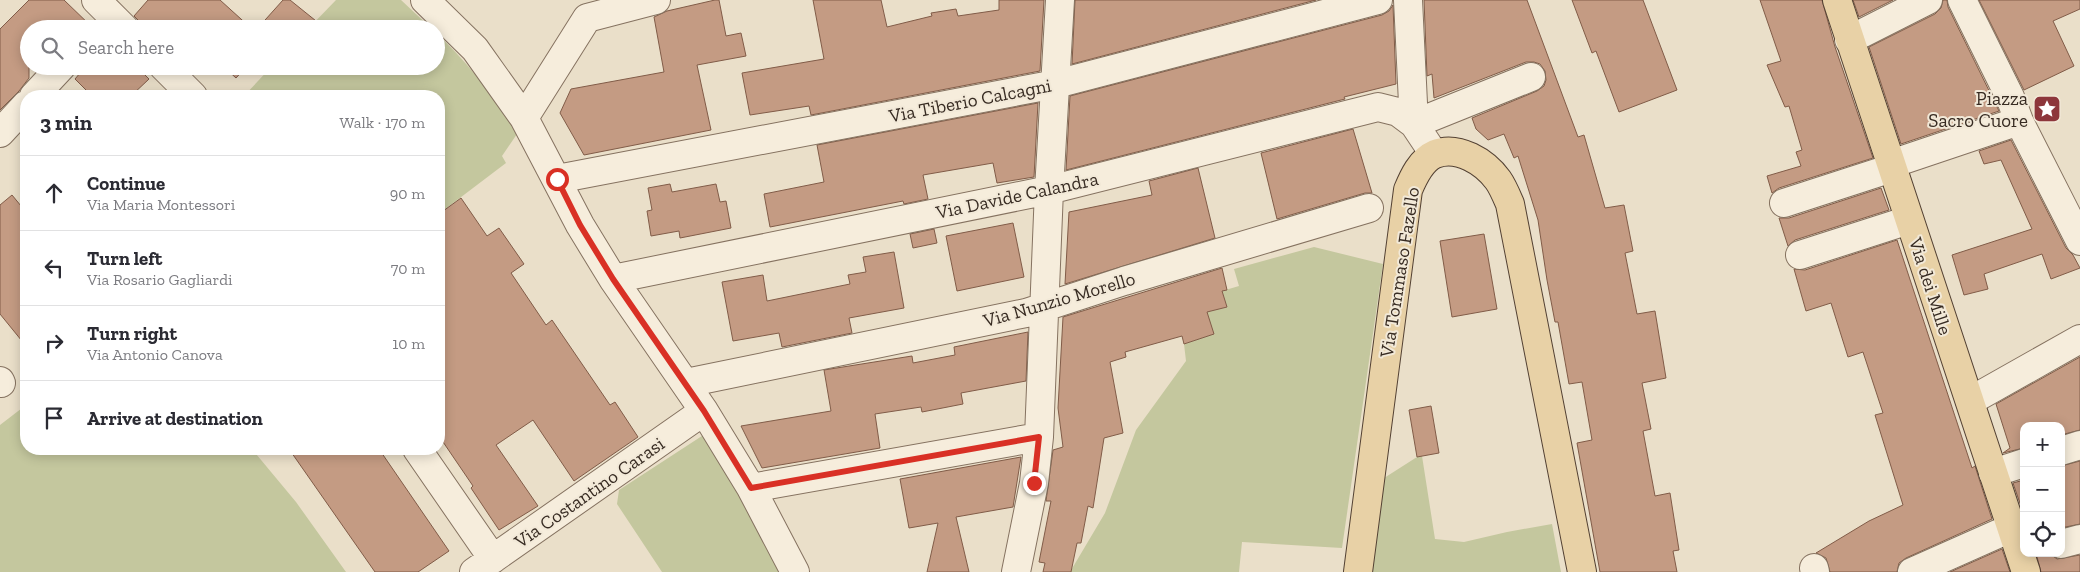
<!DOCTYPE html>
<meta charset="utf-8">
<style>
:root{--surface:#fff;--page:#f7f7f7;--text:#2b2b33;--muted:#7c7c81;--line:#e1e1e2}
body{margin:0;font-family:"Zilla Slab",serif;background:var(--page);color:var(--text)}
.controls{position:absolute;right:15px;bottom:15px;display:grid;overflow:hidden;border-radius:10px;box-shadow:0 2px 12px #0003}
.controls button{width:45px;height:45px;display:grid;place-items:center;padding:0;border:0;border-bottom:1px solid var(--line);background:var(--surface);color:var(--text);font:25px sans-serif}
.stop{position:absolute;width:15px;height:15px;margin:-11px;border:4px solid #d93025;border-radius:50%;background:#fff}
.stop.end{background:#d93025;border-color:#fff;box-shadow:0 1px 5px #0008}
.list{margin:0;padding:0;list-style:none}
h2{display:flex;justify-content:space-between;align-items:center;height:65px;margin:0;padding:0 20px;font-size:21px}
h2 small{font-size:16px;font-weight:400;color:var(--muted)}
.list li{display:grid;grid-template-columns:32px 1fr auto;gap:15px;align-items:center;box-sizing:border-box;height:75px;padding:0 20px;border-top:1px solid var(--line)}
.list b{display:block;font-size:19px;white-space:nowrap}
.list p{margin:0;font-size:16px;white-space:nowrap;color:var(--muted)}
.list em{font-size:16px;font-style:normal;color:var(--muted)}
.icon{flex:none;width:28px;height:28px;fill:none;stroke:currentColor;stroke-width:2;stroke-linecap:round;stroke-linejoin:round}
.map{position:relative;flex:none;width:2080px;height:572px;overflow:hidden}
.search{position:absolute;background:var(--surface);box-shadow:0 2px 12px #0003;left:20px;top:20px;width:425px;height:55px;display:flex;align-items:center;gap:12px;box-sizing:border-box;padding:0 18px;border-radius:28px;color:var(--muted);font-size:19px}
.panel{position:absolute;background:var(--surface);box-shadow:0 2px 12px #0003;left:20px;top:90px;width:425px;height:365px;border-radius:20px}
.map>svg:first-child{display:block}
.green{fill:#c4c79e}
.building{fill:#c49b83;stroke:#815c48}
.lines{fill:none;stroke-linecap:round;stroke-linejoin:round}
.minor-casing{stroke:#857260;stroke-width:30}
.major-casing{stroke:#534133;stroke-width:30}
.minor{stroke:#f6eddc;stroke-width:28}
.major{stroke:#e8d1a6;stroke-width:28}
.route{stroke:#d93025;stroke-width:6}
.labels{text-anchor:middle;stroke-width:4;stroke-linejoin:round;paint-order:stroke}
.poi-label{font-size:19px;fill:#372b22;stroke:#f2e9d8;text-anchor:end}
.street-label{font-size:19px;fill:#372b22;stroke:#f2e9d8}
</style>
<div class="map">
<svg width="2080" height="572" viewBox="0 0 2080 572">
<rect width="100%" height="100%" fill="#eadfc9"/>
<!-- green -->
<path class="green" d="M336,0H401L432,29H308Z
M436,33C468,62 494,97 517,134L502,156L506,163L444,210L445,212L439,216V96H244L272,66H436Z
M1314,247L1383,264L1342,548L1242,542L1239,572H1070L1105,513L1136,430L1186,361L1184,344L1213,334L1207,312L1227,307L1222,291L1239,286L1234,269Z
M26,405V449H252L296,502L346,572H0V425Z
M705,434L770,552L779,572H662L617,504L619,490Z
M1422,456L1435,539L1464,542L1507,532L1552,524L1561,572H1371L1381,480L1417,457Z"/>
<!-- building -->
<path class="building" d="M29,0H64L94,29H29V78L19,91L0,110V29Z
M148,0H220L252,29H147L134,16Z
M283,0H290L326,29H257Z
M715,0H719L726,36L741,33L746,56L697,65L711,130L584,155L560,113L571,89L664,72L654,17L667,11Z
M813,0H881L887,27L932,16L931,13L956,9L958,16L999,10V0H1044L1040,71L811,115L809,106L750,115L742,73L824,59Z
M1075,0H1316L1072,64Z
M1424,0H1527L1578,137L1584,135L1605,208L1624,205L1633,251L1625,253L1637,314L1655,311L1666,378L1642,383L1651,429L1643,431L1655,496L1670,493L1679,550L1673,551L1677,572H1600L1577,443L1592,440L1582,382L1569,384L1558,322H1555L1547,280L1538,220L1518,156L1514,158L1504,134L1488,140L1476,129L1472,118L1537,91L1544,86L1546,80L1545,71L1540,64L1534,62H1526L1434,98L1432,74L1427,76Z
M1572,0H1643L1677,90L1619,112L1596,51L1592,53Z
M1760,0H1822L1835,47L1873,158L1779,188L1772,193L1767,176L1801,166L1796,152L1802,150L1789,106L1785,107L1767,65L1781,61Z
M1853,0H1893L1859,17Z
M1943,0H1947L1948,7L1999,111L1901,144L1869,47L1935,14L1941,8Z
M1979,0H2080V9L2053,21L2074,66L2024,90Z
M1393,5L1396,84L1344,97L1345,99L1066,170L1070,96L1382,15L1389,11Z
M86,66H136L149,79L131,96H92L75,79Z
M223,66H247L236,78Z
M1038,103L1034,177L997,183L993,163L923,175L928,199L904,204L903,201L770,227L764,194L824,182L817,145Z
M1353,129L1372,193H1365L1277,219L1261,153Z
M2011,140L2066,248L2073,255L2080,268L2051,279L2042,254L1984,274L1988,289L1964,295L1952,255L2032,229L2001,160L1984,164L1979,151Z
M1198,168L1215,238L1065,284L1069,212L1152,195L1149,181Z
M670,184L672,192L716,184L720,202L726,201L731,228L680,238L679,231L651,236L647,211L652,210L648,188Z
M1881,188L1889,210L1795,240L1788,246L1779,218H1789Z
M12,195L26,212V346L0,314V205Z
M461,198L487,236L499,228L524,264L511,273L546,325L552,320L610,405L615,402L638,437L574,481L533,420L496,445L538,506L499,530L471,488L473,486L439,436V214Z
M1013,223L1024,277L957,291L946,236Z
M934,229L937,243L913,248L910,234Z
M1484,234L1497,309L1452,317L1440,241Z
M1897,240L1972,468L1975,466L1992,519L1906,558L1899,563L1897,572H1830L1826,558L1816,553L1869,521L1903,505L1875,415L1883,413L1863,352L1848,357L1831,303L1806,311L1794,269L1805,270Z
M894,252L904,308L849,318L852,333L782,347L779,333L733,341L722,282L763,275L767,301L850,284L848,275L866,272L863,257Z
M1222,268L1227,290L1222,291L1227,307L1207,312L1214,334L1184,344L1182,336L1125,352L1126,357L1110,362L1123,433L1104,438L1093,508L1088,506L1081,543H1077L1071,572H1043L1045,563L1039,562L1051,501H1046L1053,450L1063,447L1058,408L1063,317Z
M1028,332L1026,381L961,393L963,404L922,412L921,407L875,414L880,448L762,468L741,426L831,411L824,370L912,356L913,363L955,355L954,347Z
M2080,357V430L2061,435V426H2024V448L2003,453L2010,448L1996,404Z
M1431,406L1439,453L1417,457L1409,410Z
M289,449H379L449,551L418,572H375Z
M1021,457L1013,507L956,517L969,572H927L938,523L909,528L900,479Z
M2080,461V524L2061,528V466Z
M2024,480V515L2013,483Z
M2002,549L2010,572H1950Z
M2036,553H2049L2057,559L2080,555V572H2041Z"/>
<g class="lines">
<defs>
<path id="minor" d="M96,0L125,29
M425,0L475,49L524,118L580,225L613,279L704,411L751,488L795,572
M1408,0L1414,124L1434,154
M1962,0L2010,97L2019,121L2080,241
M1849,40L1928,0
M163,66L193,96
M34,96L62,66
M524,118L587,18L656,0
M0,133L26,105
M1891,164L2019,121
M557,179L1056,84L1378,0
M1784,203L1892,168
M1800,255L1909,220
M613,279L1049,190L1378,107L1398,112L1414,124L1531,77
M0,381L1,383
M686,383L1026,313L1124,281L1369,208
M1970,401L2080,339
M417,449L493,559
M2061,451L2080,445
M1993,473L2024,463
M751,488L1039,437
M2061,544L2080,539
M1814,568L1815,572
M474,572L704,411
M1016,572L1034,483L1039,437L1049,190L1060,0
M1912,572L2011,528"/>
<path id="major" d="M1837,0L2026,572
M1358,572L1408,190C1413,178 1421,160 1435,154C1458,145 1485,162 1498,180C1503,187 1507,197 1510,204L1582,572"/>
</defs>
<!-- minor casing -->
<use href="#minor" class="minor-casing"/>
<!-- major casing -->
<use href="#major" class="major-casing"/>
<!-- minor -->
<use href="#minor" class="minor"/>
<!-- major -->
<use href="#major" class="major"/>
</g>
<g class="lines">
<!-- route -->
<path class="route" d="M557,179L580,225L613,279L704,411L751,488L1039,437L1034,483"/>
</g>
<!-- icons -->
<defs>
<symbol id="sight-square" viewBox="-11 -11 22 22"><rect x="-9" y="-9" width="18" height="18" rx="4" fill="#8d363b" stroke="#f2e9d8"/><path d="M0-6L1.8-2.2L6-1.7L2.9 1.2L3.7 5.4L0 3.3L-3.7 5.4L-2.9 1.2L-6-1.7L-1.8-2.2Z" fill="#fff"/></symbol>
</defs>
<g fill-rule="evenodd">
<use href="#sight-square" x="2031" y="93" width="32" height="32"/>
</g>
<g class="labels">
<!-- poi labels -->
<g class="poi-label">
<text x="2028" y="105">Piazza<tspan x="2028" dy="22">Sacro Cuore</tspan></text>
</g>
<!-- street labels -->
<g class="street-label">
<text transform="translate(970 100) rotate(-11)" y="7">Via Tiberio Calcagni</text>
<text transform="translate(1017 195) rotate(-12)" y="7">Via Davide Calandra</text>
<text transform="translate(1399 272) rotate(-81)" y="7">Via Tommaso Fazello</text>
<text transform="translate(1931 286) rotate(72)" y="7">Via dei Mille</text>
<text transform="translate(1059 299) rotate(-16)" y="7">Via Nunzio Morello</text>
<text transform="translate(589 492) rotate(-35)" y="7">Via Costantino Carasi</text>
</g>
</g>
</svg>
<div class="controls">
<button>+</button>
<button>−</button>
<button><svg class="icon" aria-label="locate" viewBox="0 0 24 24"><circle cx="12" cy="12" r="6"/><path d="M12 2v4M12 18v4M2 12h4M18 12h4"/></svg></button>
</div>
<div class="stop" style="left:557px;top:179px"></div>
<div class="stop end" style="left:1034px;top:483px"></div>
<div class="search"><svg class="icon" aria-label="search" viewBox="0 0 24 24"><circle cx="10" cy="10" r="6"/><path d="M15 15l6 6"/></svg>Search here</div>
<section class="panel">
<h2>3 min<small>Walk · 170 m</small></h2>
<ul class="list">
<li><svg class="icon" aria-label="ahead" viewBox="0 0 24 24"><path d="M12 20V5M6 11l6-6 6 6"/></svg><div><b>Continue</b><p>Via Maria Montessori</p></div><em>90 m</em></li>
<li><svg class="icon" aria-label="left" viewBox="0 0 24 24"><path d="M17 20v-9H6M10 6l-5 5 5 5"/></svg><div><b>Turn left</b><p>Via Rosario Gagliardi</p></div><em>70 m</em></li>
<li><svg class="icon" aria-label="right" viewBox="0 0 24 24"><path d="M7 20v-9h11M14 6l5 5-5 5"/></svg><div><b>Turn right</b><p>Via Antonio Canova</p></div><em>10 m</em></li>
<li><svg class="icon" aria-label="arrive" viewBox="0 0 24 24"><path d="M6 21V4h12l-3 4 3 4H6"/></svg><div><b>Arrive at destination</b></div></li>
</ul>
</section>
</div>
